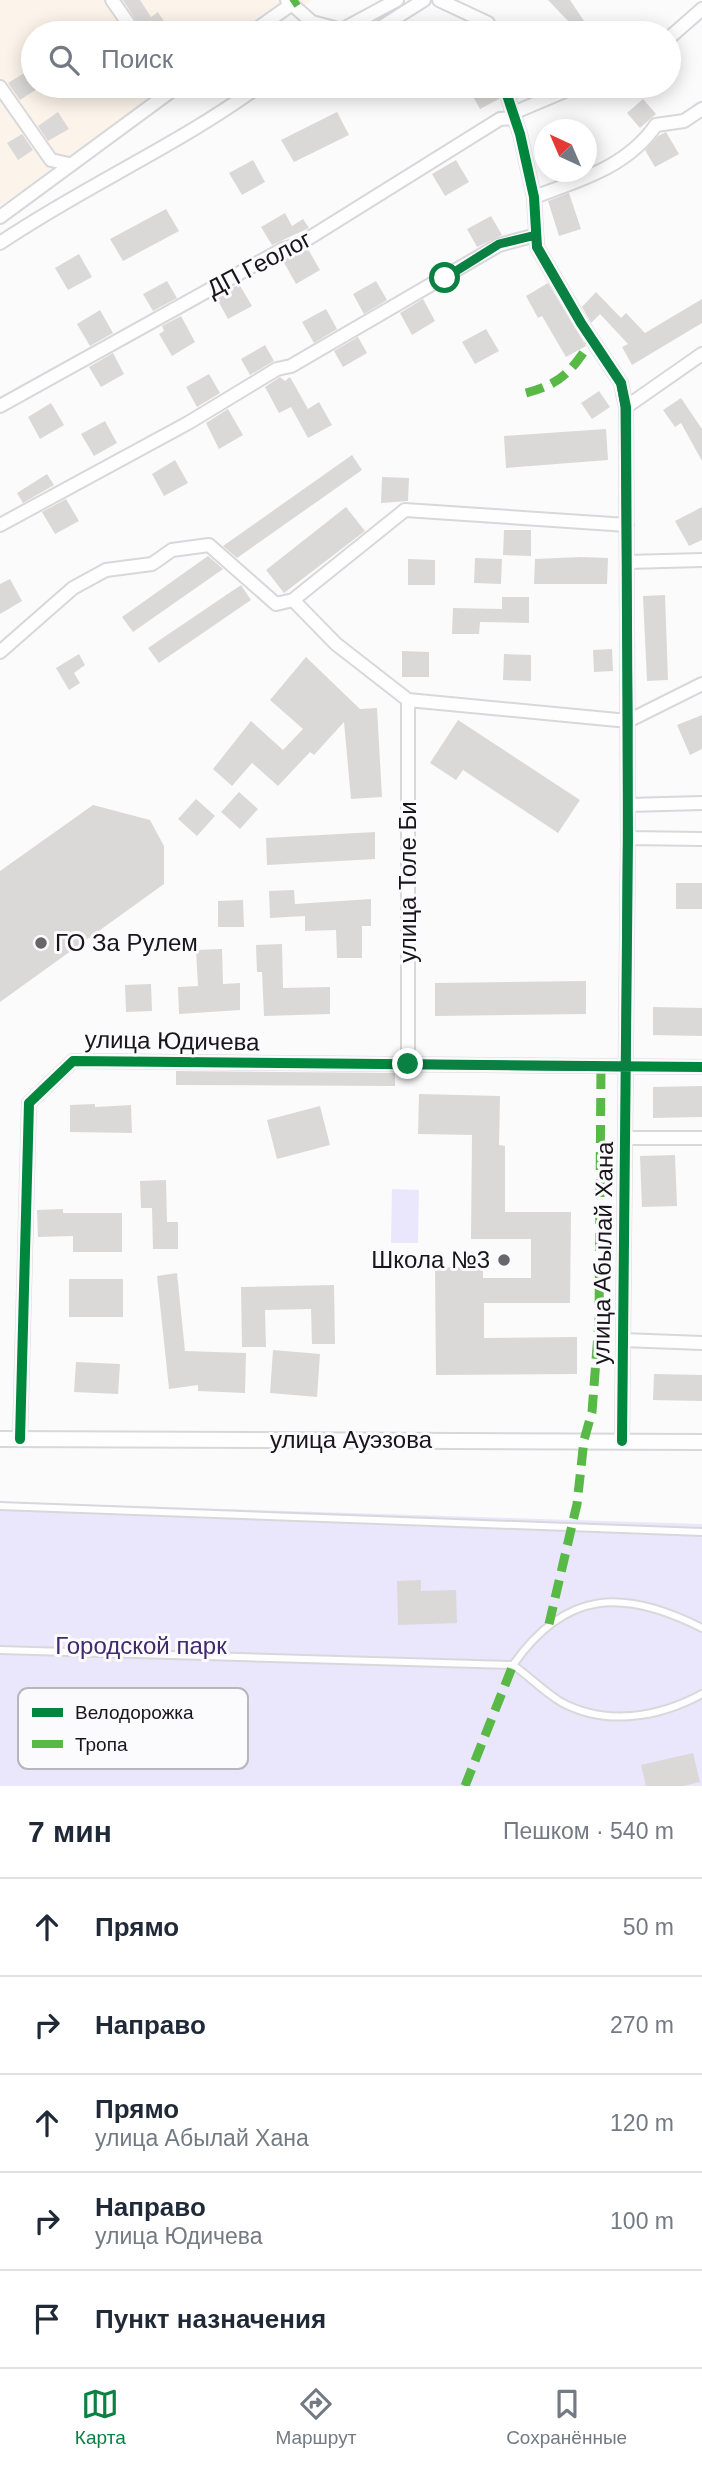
<!DOCTYPE html>
<html lang="ru">
<meta charset="utf-8">
<style>
:root{--surface:#fff;--page:#f6f6f7;--text:#1f2937;--muted:#747a83;--line:#e0e1e3;--accent:#0b8043}
body{margin:0;font-family:Arial,sans-serif;background:var(--page);color:var(--text)}
.compass{position:absolute;left:534px;top:119px;width:63px;height:63px;border-radius:50%;background:var(--surface);box-shadow:0 4px 18px #0003;rotate:316deg}
.stop{position:absolute;width:21px;height:21px;margin:-16px;border:5px solid #0b8043;border-radius:50%;background:#fff}
.stop.end{background:#0b8043;border-color:#fff;box-shadow:0 2px 7px #0008}
.list{margin:0;padding:0;list-style:none}
h2{display:flex;justify-content:space-between;align-items:center;height:91px;margin:0;padding:0 28px;font-size:30px}
h2 small{font-size:23px;font-weight:400;color:var(--muted)}
.list li{display:grid;grid-template-columns:46px 1fr auto;gap:21px;align-items:center;box-sizing:border-box;height:98px;padding:0 28px;border-top:2px solid var(--line)}
.list b{display:block;font-size:26px;white-space:nowrap}
.list p{margin:0;font-size:23px;white-space:nowrap;color:var(--muted)}
.list em{font-size:23px;font-style:normal;color:var(--muted)}
.icon{flex:none;width:38px;height:38px;fill:none;stroke:currentColor;stroke-width:2;stroke-linecap:round;stroke-linejoin:round}
.map{position:relative;flex:none;width:702px;height:1786px;overflow:hidden}
.search{position:absolute;background:var(--surface);box-shadow:0 4px 18px #0003;left:21px;right:21px;top:21px;height:77px;display:flex;align-items:center;gap:18px;box-sizing:border-box;padding:0 24px;border-radius:38px;color:var(--muted);font-size:26px}
.sheet{height:581px;background:var(--surface)}
nav{display:flex;justify-content:space-around;align-items:center;box-sizing:border-box;height:98px;border-top:2px solid var(--line);background:var(--surface);font-size:19px;color:var(--muted)}
nav a{display:grid;justify-items:center;gap:4px}
nav .on{color:var(--accent)}
.map>svg:first-child{display:block}
.industrial{fill:#fcf4ea}
.green{fill:#eae6fb}
.building{fill:#dbd8d8}
.lines{fill:none;stroke-linecap:round;stroke-linejoin:round}
.service-casing{stroke:#d8d8db;stroke-width:10}
.minor-casing{stroke:#d8d8db;stroke-width:16}
.tertiary-casing{stroke:#d8d8db;stroke-width:18}
.service{stroke:#fefeff;stroke-width:6}
.minor{stroke:#fefeff;stroke-width:12}
.tertiary{stroke:#fefeff;stroke-width:14}
.quiet{stroke:#58b947;stroke-width:9;stroke-dasharray:18 9;stroke-linecap:butt}
.cycleway-casing{stroke:#fbfafd;stroke-width:15}
.cycleway{stroke:#00873e;stroke-width:10}
.route{stroke:#0b8043;stroke-width:9}
.poi-dot{fill:#67666a;stroke:#fbfafd;stroke-width:2.5}
.labels{text-anchor:middle;stroke-width:6;stroke-linejoin:round;paint-order:stroke}
.street-label{font-size:24px;fill:#18161c;stroke:#fbfafd}
.poi-label{font-size:24px;fill:#18161c;stroke:#fbfafd;text-anchor:start}
.park-label{font-size:24px;fill:#41296e;stroke:#fbfafd}
.key{fill:#fbfafd;stroke:#b7b6ba;stroke-width:2}
.key-label{font-size:19px;fill:#18161c}
</style>
<div class="map">
<svg width="702" height="1786" viewBox="0 0 702 1786">
<rect width="100%" height="100%" fill="#fbfbfc"/>
<!-- industrial -->
<path class="industrial" d="M0,0H312L266,33H33V86H194L0,205Z"/>
<!-- green -->
<path class="green" d="M392,1189L419,1190L418,1243H391Z
M0,1502L702,1524V1786H0Z"/>
<!-- building -->
<path class="building" d="M123,0H140L151,17L158,12L169,29L162,33H144Z
M548,0H570L592,33H555L570,23Z
M26,72L37,89L20,100L8,83Z
M467,86H495L499,99L480,109Z
M643,99L656,114L640,128L627,113Z
M58,112L69,129L48,141L38,126Z
M337,112L349,135L294,162L281,140Z
M666,132L679,154L655,167L645,150L658,136Z
M22,134L33,150L18,160L7,143Z
M253,160L265,182L242,195L229,173Z
M456,160L469,182L445,196L432,174Z
M569,193L581,229L559,236L548,201Z
M166,209L179,231L123,261L110,239Z
M285,213L292,226L303,219L309,228L272,245L261,227Z
M491,216L502,235L477,247L467,229Z
M308,249L320,270L296,284L282,259Z
M79,254L92,277L68,290L55,268Z
M167,281L177,298L153,311L143,294Z
M376,281L387,300L364,314L353,294Z
M548,283L586,346L566,357L542,316L538,318L526,296Z
M239,284L252,306L228,319L216,297Z
M596,292L621,318L626,313L645,333L702,299V323L632,365L622,347L628,344L600,314L591,323L582,307Z
M423,299L435,321L412,335L400,313Z
M326,309L337,329L314,343L302,322Z
M100,310L113,333L90,346L77,324Z
M181,316L195,342L172,356L159,334L164,331L162,326Z
M486,329L499,351L475,364L462,342Z
M358,337L367,353L343,367L334,351Z
M265,345L274,361L250,375L241,359Z
M113,353L124,374L101,387L89,367Z
M209,374L220,393L197,407L186,387Z
M280,377L285,381L290,377L308,409L319,402L332,425L308,438L291,407L279,413L265,387Z
M599,391L610,407L592,419L581,403Z
M681,398L702,429V461L681,423L675,427L663,410Z
M51,403L64,425L40,439L28,417Z
M228,409L243,435L219,449L206,423Z
M105,421L117,443L94,456L81,434Z
M606,429L608,460L506,468L504,436Z
M352,455L362,470L237,558L223,546Z
M175,460L188,483L164,496L152,474Z
M47,474L54,485L23,503L17,493Z
M382,477L409,478L408,501L381,503Z
M66,499L79,521L55,534L42,512Z
M346,507L365,531L284,593L266,570Z
M702,507V540L689,546L675,521Z
M504,530H531V556L503,555Z
M208,556L223,569L133,632L122,617Z
M581,557L608,558L607,584H534L535,559Z
M475,558L502,559L501,584L474,583Z
M408,559L435,560V585H408Z
M10,579L22,601L0,614V584Z
M241,585L251,600L159,663L148,648Z
M665,595L668,680L647,681L643,596Z
M502,597H529V623L480,622L479,634H452L453,608L502,609Z
M612,649L613,671L594,672L593,650Z
M402,651L429,652V677H402Z
M79,654L85,665L74,673L80,683L69,690L56,668Z
M504,654L531,655V681L503,680Z
M306,657L360,709L377,708L382,797L351,799L344,722L314,755L310,752L278,786L252,763L232,786L213,769L251,721L283,750L303,729L270,700Z
M702,715V749L690,755L677,725Z
M458,720L580,800L558,833L463,770L456,780L430,763Z
M239,792L258,809L240,829L221,812Z
M196,799L215,816L197,836L178,819Z
M93,805L150,820L164,846V884L0,1002V871Z
M375,832V859L267,865L266,838Z
M676,883H702V909H676Z
M294,890L295,904L371,899V926H362V958H337L336,930L305,931V916L270,918L269,891Z
M243,900L244,927H218V901Z
M282,944L283,988L330,987V1014L264,1016L262,972H257L256,945Z
M222,949L223,984L240,983V1010L179,1014L178,987L198,986L196,950Z
M586,981V1014L435,1016V983Z
M151,984L152,1011L126,1012L125,985Z
M653,1007L702,1008V1036L653,1035Z
M176,1071L395,1073V1086L176,1085Z
M702,1086V1117L653,1118V1087Z
M419,1094L500,1096L499,1145L505,1146V1212H571L570,1303H484V1338L577,1337V1374L436,1375L435,1267H483V1278H531V1239H471L472,1135L418,1134Z
M95,1104V1107L131,1105L132,1133L70,1132V1105Z
M320,1106L330,1145L277,1159L267,1120Z
M675,1155L677,1206L642,1207L640,1156Z
M166,1180L167,1222H178V1249H153L152,1208H141L140,1181Z
M63,1209V1213H122V1252H73V1236L38,1237L37,1210Z
M177,1273L185,1351L246,1353L245,1393L198,1391V1385L169,1389L157,1276Z
M69,1279H123V1317H69Z
M334,1285L335,1344H312L311,1309L265,1310L266,1347H242L241,1287Z
M273,1350L320,1354L317,1397L270,1393Z
M76,1362L120,1364L118,1394L74,1392Z
M654,1374L702,1375V1401L653,1400Z
M421,1580V1591L456,1590L457,1623L398,1625L397,1581Z
M693,1753L700,1782L683,1786H646L641,1765Z"/>
<g class="lines">
<defs>
<path id="service" d="M0,1506L702,1532
M702,1628C624,1589 566,1589 513,1665C529,1676 544,1692 561,1702C605,1726 658,1718 702,1694
M0,1650L513,1665"/>
<path id="minor" d="M112,0L135,33
M287,0L312,22L342,30L378,29L424,0
M439,0L488,23L491,33
M345,28L397,0
M251,33L292,4
M669,38L702,9
M504,86L520,134L534,197L537,247L581,323L621,383L626,407L628,838L622,1441
M0,87L51,160L69,164
M513,113L577,86
M534,197C580,180 627,167 656,125L684,121L702,109
M0,217L178,86
M0,243C84,186 177,146 259,86
M0,406L283,249L298,245L500,119L515,118
M626,407L702,354
M0,525L188,423L277,369L291,366L499,245L536,235
M627,525L405,510L293,600L336,644L408,700L628,721L702,684
M627,562L702,560
M0,652L73,588L106,570L152,564L172,550L209,545L276,604L293,600
M408,700V1064
M628,805L702,803
M628,838L702,839
M625,1138H702
M623,1340L702,1343
M20,1439L29,1103L73,1061L702,1067"/>
<path id="tertiary" d="M0,1439L702,1442"/>
</defs>
<!-- service casing -->
<use href="#service" class="service-casing"/>
<!-- minor casing -->
<use href="#minor" class="minor-casing"/>
<!-- tertiary casing -->
<use href="#tertiary" class="tertiary-casing"/>
<!-- service -->
<use href="#service" class="service"/>
<!-- minor -->
<use href="#minor" class="minor"/>
<!-- tertiary -->
<use href="#tertiary" class="tertiary"/>
<!-- quiet -->
<path class="quiet" d="M292,4L298,0
M526,393C563,383 571,371 592,340
M549,1624L577,1504L584,1440L592,1412L599,1321L601,1066
M465,1786L513,1665"/>
<defs>
<path id="cycleway" d="M504,86L520,134L534,197L537,247L581,323L621,383L626,407L628,838L622,1441
M20,1439L29,1103L73,1061L702,1067"/>
</defs>
<!-- cycleway casing -->
<use href="#cycleway" class="cycleway-casing"/>
<!-- cycleway -->
<use href="#cycleway" class="cycleway"/>
</g>
<g class="lines">
<!-- route -->
<path class="route" d="M408,1064L626,1067L628,721L625,407L621,383L581,323L537,247L536,235L499,244L445,278"/>
</g>
<!-- markers -->
<g class="poi-dot">
<circle cx="41" cy="943" r="7"/>
<circle cx="504" cy="1260" r="7"/>
</g>
<g class="labels">
<!-- street labels -->
<g class="street-label">
<text transform="translate(259 264) rotate(-28)" y="8">ДП Геолог</text>
<text transform="translate(408 882) rotate(-90)" y="8">улица Толе Би</text>
<text transform="translate(172 1041) rotate(1)" y="8">улица Юдичева</text>
<text transform="translate(603 1253) rotate(-89)" y="8">улица Абылай Хана</text>
<text x="351" y="1448">улица Ауэзова</text>
</g>
<!-- poi labels -->
<g class="poi-label">
<text x="55" y="951">ГО За Рулем</text>
<text x="490" y="1268" text-anchor="end">Школа №3</text>
</g>
<!-- park labels -->
<g class="park-label">
<text x="141" y="1654">Городской парк</text>
</g>
</g>
<!-- legend -->
<rect x="18" y="1688" width="230" height="81" rx="10" class="key"/>
<rect x="32" y="1708" width="31" height="9" fill="#00873e"/>
<rect x="32" y="1740" width="31" height="8" fill="#58b947"/>
<g class="key-label">
<text x="75" y="1719">Велодорожка</text>
<text x="75" y="1751">Тропа</text>
</g>
</svg>
<svg class="compass" viewBox="-18 -18 36 36"><path d="M0-13l5 13h-10z" fill="#e53935"/><path d="M0 13l5-13h-10z" fill="#747a83"/></svg>
<div class="stop" style="left:445px;top:278px"></div>
<div class="stop end" style="left:408px;top:1064px"></div>
<div class="search"><svg class="icon" aria-label="search" viewBox="0 0 24 24"><circle cx="10" cy="10" r="6"/><path d="M15 15l6 6"/></svg>Поиск</div>
</div>
<section class="sheet">
<h2>7 мин<small>Пешком · 540 m</small></h2>
<ul class="list">
<li><svg class="icon" aria-label="ahead" viewBox="0 0 24 24"><path d="M12 20V5M6 11l6-6 6 6"/></svg><div><b>Прямо</b></div><em>50 m</em></li>
<li><svg class="icon" aria-label="right" viewBox="0 0 24 24"><path d="M7 20v-9h11M14 6l5 5-5 5"/></svg><div><b>Направо</b></div><em>270 m</em></li>
<li><svg class="icon" aria-label="ahead" viewBox="0 0 24 24"><path d="M12 20V5M6 11l6-6 6 6"/></svg><div><b>Прямо</b><p>улица Абылай Хана</p></div><em>120 m</em></li>
<li><svg class="icon" aria-label="right" viewBox="0 0 24 24"><path d="M7 20v-9h11M14 6l5 5-5 5"/></svg><div><b>Направо</b><p>улица Юдичева</p></div><em>100 m</em></li>
<li><svg class="icon" aria-label="arrive" viewBox="0 0 24 24"><path d="M6 21V4h12l-3 4 3 4H6"/></svg><div><b>Пункт назначения</b></div></li>
</ul>
</section>
<nav>
<a class="on"><svg class="icon" aria-label="map" viewBox="0 0 24 24"><path d="M3 6l6-2 6 2 6-2v14l-6 2-6-2-6 2zM9 4v14M15 6v14"/></svg>Карта</a>
<a><svg class="icon" aria-label="directions" viewBox="0 0 24 24"><path d="M12 3l9 9-9 9-9-9zM9 14v-3h6M13 9l2 2-2 2"/></svg>Маршрут</a>
<a><svg class="icon" aria-label="saved" viewBox="0 0 24 24"><path d="M7 4h10v16l-5-4-5 4z"/></svg>Сохранённые</a>
</nav>
